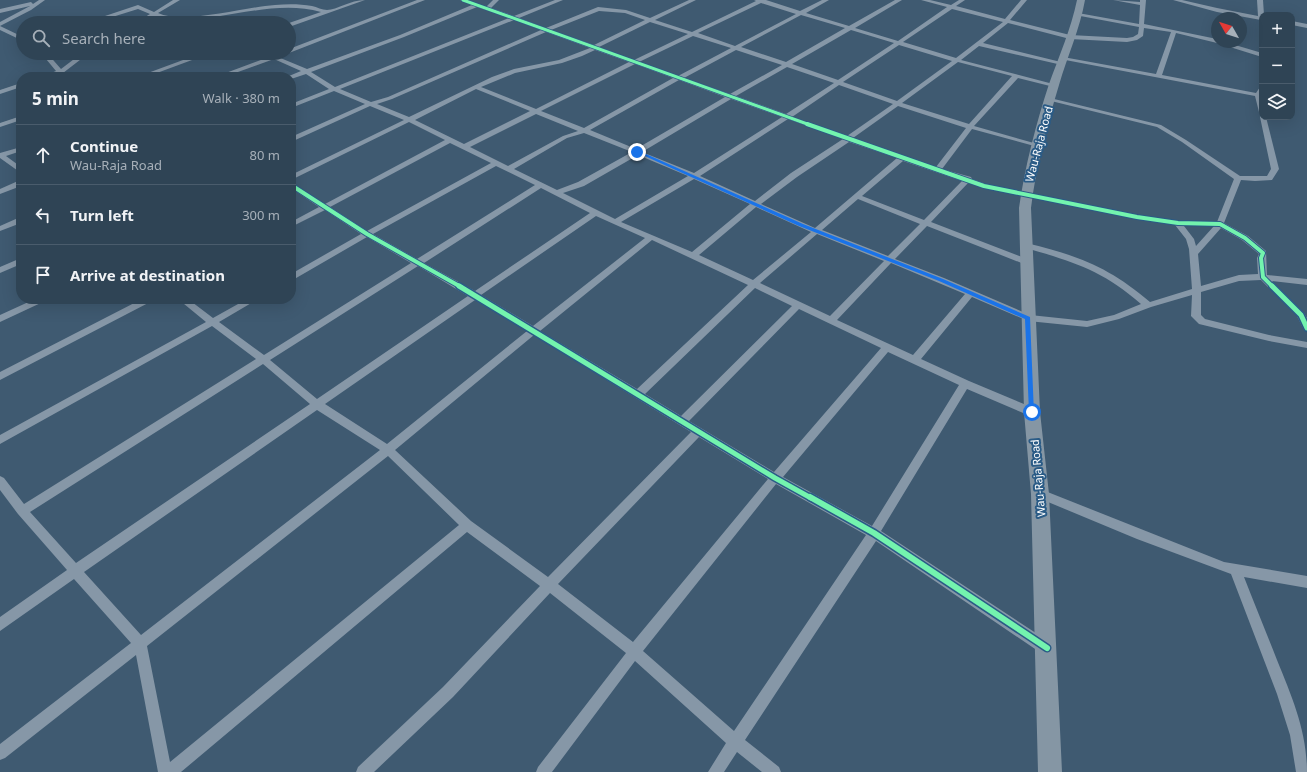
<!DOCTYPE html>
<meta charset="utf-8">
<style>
:root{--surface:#2f4455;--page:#3b4e5f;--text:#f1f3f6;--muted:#a7b0b9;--line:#4a5c6c}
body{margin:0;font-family:"Noto Sans",sans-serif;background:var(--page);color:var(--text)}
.controls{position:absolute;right:12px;top:12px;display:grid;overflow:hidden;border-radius:8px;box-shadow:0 4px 16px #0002}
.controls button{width:36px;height:36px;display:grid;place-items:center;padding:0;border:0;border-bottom:1px solid var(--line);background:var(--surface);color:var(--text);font:20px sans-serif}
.compass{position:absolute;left:1211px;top:12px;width:36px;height:36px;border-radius:50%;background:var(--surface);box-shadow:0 4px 16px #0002;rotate:309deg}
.stop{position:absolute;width:12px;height:12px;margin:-9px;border:3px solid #1a73e8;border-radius:50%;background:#fff}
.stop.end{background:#1a73e8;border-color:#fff;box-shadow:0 1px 4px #0008}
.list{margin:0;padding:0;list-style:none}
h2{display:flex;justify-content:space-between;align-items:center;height:52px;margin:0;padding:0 16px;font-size:17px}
h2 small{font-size:13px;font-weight:400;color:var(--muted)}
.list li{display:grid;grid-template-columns:26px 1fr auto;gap:12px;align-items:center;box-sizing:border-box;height:60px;padding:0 16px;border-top:1px solid var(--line)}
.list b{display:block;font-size:15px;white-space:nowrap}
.list p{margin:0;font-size:13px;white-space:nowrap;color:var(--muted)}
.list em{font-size:13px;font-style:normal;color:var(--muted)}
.icon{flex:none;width:22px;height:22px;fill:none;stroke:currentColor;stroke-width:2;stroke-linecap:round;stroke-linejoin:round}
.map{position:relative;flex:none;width:1307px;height:772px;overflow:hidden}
.search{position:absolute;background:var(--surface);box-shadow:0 4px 16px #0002;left:16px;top:16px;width:280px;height:44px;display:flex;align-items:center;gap:10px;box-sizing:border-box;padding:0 14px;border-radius:22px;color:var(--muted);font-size:15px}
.panel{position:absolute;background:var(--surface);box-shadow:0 4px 16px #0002;left:16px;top:72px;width:280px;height:232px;border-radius:16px}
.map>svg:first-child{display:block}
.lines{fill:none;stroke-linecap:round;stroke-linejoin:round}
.street{fill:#8697a7;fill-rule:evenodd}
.primary{fill:#8596a4;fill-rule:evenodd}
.cycleway-far3-casing{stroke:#2a5b86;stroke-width:4.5}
.cycleway-far2-casing{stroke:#2a5b86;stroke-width:6}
.cycleway-far1-casing{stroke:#2a5b86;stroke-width:8}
.cycleway-casing{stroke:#2a5b86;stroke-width:9}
.cycleway-far3{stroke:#73f3ae;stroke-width:3}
.cycleway-far2{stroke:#73f3ae;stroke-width:4}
.cycleway-far1{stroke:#73f3ae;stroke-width:5}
.cycleway{stroke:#73f3ae;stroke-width:6}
.route{fill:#1a73e8}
.labels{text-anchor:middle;stroke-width:4;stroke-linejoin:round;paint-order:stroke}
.street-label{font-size:11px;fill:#fff;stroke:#2a5b86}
</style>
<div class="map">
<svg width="1307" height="772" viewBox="0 0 1307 772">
<rect width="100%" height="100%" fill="#3f5a71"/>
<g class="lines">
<!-- street -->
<path class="street" d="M39,0H45L31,10L0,26V22L30,6L0,13V9L31,2L33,4Z
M173,0H180L158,13C185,25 244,7 275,5C288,4 300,4 312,6C317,7 322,10 327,10C337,10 350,0 365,0L289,27V23L321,12C286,2 250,12 214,17C201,19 187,19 174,20V22L172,23L154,16L142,23H135L150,14L138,9L93,23H84L138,5L154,12Z
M417,0H425L289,53V49Z
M460,0H468L486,7L493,0H499L491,8L514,16L555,0H563L519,18L546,28L598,7L626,10L650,18L689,0H696L655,20L692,32L756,1L754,0H766L800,11L822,0H829L806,13L849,26L895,0H902L855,28L898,41L947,7L921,0H930L951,5L959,0H965L956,6L1005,19L1021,0H1027L1010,20L1070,35L1127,38L1133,37L1138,34L1139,27L1075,15L1078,13L1139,24L1140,5L1113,0L1140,2V0H1146L1144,24L1217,39V42H1225L1262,53V57L1217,43L1176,33L1162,75L1256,93L1260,87L1262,86V114L1259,112L1255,96L1060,59L1063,57L1156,74L1171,32L1144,28L1143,36L1137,40L1127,42L1070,39L1008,23L983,43L1065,63L1062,65L979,46L961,60L1057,85L1054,87L1018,78L974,126L1041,145L1038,147L972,129L942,169L971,177L972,179L986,184L1137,215L1178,221L1217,222L1234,179L1182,142L1157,127L1047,100L1050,98L1161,125L1186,140L1240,176H1267L1271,169L1260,117L1262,115V117H1266L1279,169L1272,180L1255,181L1241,180L1224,223L1248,236L1266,251L1267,275L1307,279V285L1272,281L1304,313L1307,318V331L1304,330L1297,316L1261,280L1239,281L1201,292V315L1205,319L1269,335L1307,342V348L1269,341L1199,324L1191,316L1192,295L1151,307L1119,319L1087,327L1028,321L972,297L921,359L969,381L1036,409L1037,412L1036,415H1028L967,389L881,531L1051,643L1053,648L1051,653L1046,654L1041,653L876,541L745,740L779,767L781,772H762L737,752L724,772H708L726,743L635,661L552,772H536L538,767L626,653L550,593L453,697L374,772H356L358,767L443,687L540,586L467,532L181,772H158L136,655L5,758L0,760V744L131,643L74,579L0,631V617L67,570L18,514L0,490V476L4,478L24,504L256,359L212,326L0,444V435L206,322L178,299H188L213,318L247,299H258L219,322L264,355L411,263L367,237L291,281V274L361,234L325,210L291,227V222L319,207L291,188V183L325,204L445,140L409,122L291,180V175L404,120L370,106L291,142V137L365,104L334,91L291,108V104L329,89L306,74L291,79V77H288L289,76L301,71L274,59L224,77H215L269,57L262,53L278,55V57L307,69L400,35L472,5ZM761,3L796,14L735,46L698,33ZM477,7L509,18L335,87L311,72L404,37ZM952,9L1003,22L956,58L903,42ZM599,11L625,13L645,20L594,45L551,30ZM801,15L845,28L786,62L741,47ZM514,20L541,30L388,97L371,102L340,89ZM650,22L688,34L634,60L599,47ZM851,30L894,43L838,80L792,64ZM546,32L590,48L559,60L514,69L492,77L409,117L377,104L392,99ZM693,36L731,48L678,76L639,62ZM899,45L952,61L897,101L843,82ZM595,50L629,62L536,109L481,87L515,73L562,63L582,56ZM736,50L782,65L730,94L684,78ZM958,62L1012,76L969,124L902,103ZM635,64L673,78L584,128L541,111ZM787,67L834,83L786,114L736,96ZM679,80L725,97L636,149L590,130ZM839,85L893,104L847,136L792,117ZM476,89L530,111L464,144L415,120ZM731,99L782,117L694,173L642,152ZM898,106L966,128L936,167L853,138ZM536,114L578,131L563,136L508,166L470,147ZM788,119L843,139L791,173L755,201L700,176ZM584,133L632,152L578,182L557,190L514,169L567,138ZM849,142L897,158L815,228L761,204L797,177ZM450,143L491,163L367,231L330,207ZM638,155L688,176L615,219L563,193L584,186ZM903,161L962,181L924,220L862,196ZM496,166L535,185L417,259L373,234ZM694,179L750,204L692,252L621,222ZM968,183L984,188L1137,219L1175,225L1186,239L1189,249L1192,289L1150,302C1109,267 1077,255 1026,243H1023L1022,245L1023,247C1073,262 1101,269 1141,304L1114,315L1087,321L1030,315L944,278L895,259L927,226L1024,264H1030L1031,262L1030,260L931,222ZM541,188L590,213L475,291L424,263ZM858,199L920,224L888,256L822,230ZM756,207L811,232L753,280L699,255ZM596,216L645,238L533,326L481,295ZM1184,226H1214L1196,246L1194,239ZM1221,228L1242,240L1259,254L1257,258L1258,274L1239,275L1201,286L1198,254ZM817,234L884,261L830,316L760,283ZM652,240L748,285L637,389L540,331ZM891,263L965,294L913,355L837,320ZM418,266L468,296L317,399L270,360ZM755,288L792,306L681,416L645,394ZM475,300L527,331L387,444L325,404ZM799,309L881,348L774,472L689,421ZM534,335L691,432L548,577L471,521L395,450ZM888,352L959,385L872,526L783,477ZM263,364L310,404L76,563L30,512ZM317,410L380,450L141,635L84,572ZM699,437L768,479L633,642L558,584ZM388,456L459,525L170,762L147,646ZM776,484L866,535L734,731L643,651Z
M1173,0H1182L1217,8L1258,16L1257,0H1263L1264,15H1262L1261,20L1217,12Z
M1292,21L1307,24V28L1292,25Z
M0,26L23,37V41L0,30Z
M41,53H47L61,69L82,53H89L63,73L62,77H56V75L41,77L56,71Z
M202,53H211L146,77H137Z
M21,83V87L0,94V90Z
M21,116V120L0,127V123Z
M21,147V151L6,156L21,167V173L0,158V153Z
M18,181H21V186L0,194V189Z
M18,218H21V223L0,231V226Z
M21,258V264L0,273V267Z
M35,299H46L45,301L0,322V315Z
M142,299H153L152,301L0,380V372Z
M1040,489L1224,562L1307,576V588L1244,577C1255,605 1266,632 1277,660C1292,697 1307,731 1307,772H1296L1290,735L1277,694L1231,574L1137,539L1036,497L1034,494L1036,491Z"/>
<!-- primary -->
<path class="primary" d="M1077,0H1085C1080,29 1067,57 1059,85C1047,125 1036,167 1031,208L1040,412L1049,494L1062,772H1038L1031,494L1024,412L1019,208C1025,166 1036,124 1049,84C1059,56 1071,29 1077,0Z"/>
<defs>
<path id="cycleway-far3" d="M463,0L810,125"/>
<path id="cycleway-far2" d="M807,124L984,186L1137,217L1178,223L1220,224L1245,238L1263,253L1261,258L1263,277L1273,287
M291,185L367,234L461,287"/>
<path id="cycleway-far1" d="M459,286L775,478L811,498
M1272,286L1301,315L1307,328"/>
<path id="cycleway" d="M810,497L874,533L1047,648"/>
</defs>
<!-- cycleway-far3 casing -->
<use href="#cycleway-far3" class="cycleway-far3-casing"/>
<!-- cycleway-far2 casing -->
<use href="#cycleway-far2" class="cycleway-far2-casing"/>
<!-- cycleway-far1 casing -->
<use href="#cycleway-far1" class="cycleway-far1-casing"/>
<!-- cycleway casing -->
<use href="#cycleway" class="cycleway-casing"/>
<!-- cycleway-far3 -->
<use href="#cycleway-far3" class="cycleway-far3"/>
<!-- cycleway-far2 -->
<use href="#cycleway-far2" class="cycleway-far2"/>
<!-- cycleway-far1 -->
<use href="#cycleway-far1" class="cycleway-far1"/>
<!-- cycleway -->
<use href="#cycleway" class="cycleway"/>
</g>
<!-- route -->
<path class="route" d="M637,150L803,224L943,279L1030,317L1034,414H1030L1029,412L1025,319L939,281L799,226L636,152Z"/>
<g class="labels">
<!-- street labels -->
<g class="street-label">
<text transform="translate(1039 144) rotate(-75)" y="4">Wau-Raja Road</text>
<text transform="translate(1038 478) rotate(-95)" y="4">Wau-Raja Road</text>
</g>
</g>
</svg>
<div class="controls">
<button>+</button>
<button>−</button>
<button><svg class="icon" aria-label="layers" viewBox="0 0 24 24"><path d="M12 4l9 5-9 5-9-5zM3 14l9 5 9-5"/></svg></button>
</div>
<svg class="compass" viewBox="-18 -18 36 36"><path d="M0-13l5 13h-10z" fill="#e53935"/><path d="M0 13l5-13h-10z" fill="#a7b0b9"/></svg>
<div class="stop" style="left:1032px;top:412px"></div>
<div class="stop end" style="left:637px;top:152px"></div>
<div class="search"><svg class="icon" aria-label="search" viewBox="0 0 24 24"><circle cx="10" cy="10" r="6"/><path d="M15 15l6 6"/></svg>Search here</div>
<section class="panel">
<h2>5 min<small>Walk · 380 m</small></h2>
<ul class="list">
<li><svg class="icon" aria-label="ahead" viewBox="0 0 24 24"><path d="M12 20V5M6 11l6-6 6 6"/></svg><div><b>Continue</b><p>Wau-Raja Road</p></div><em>80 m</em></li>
<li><svg class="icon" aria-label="left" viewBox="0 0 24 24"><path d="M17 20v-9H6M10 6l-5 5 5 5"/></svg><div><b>Turn left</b></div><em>300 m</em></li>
<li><svg class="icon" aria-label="arrive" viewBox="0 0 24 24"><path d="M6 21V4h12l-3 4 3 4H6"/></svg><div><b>Arrive at destination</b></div></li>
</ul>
</section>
</div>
